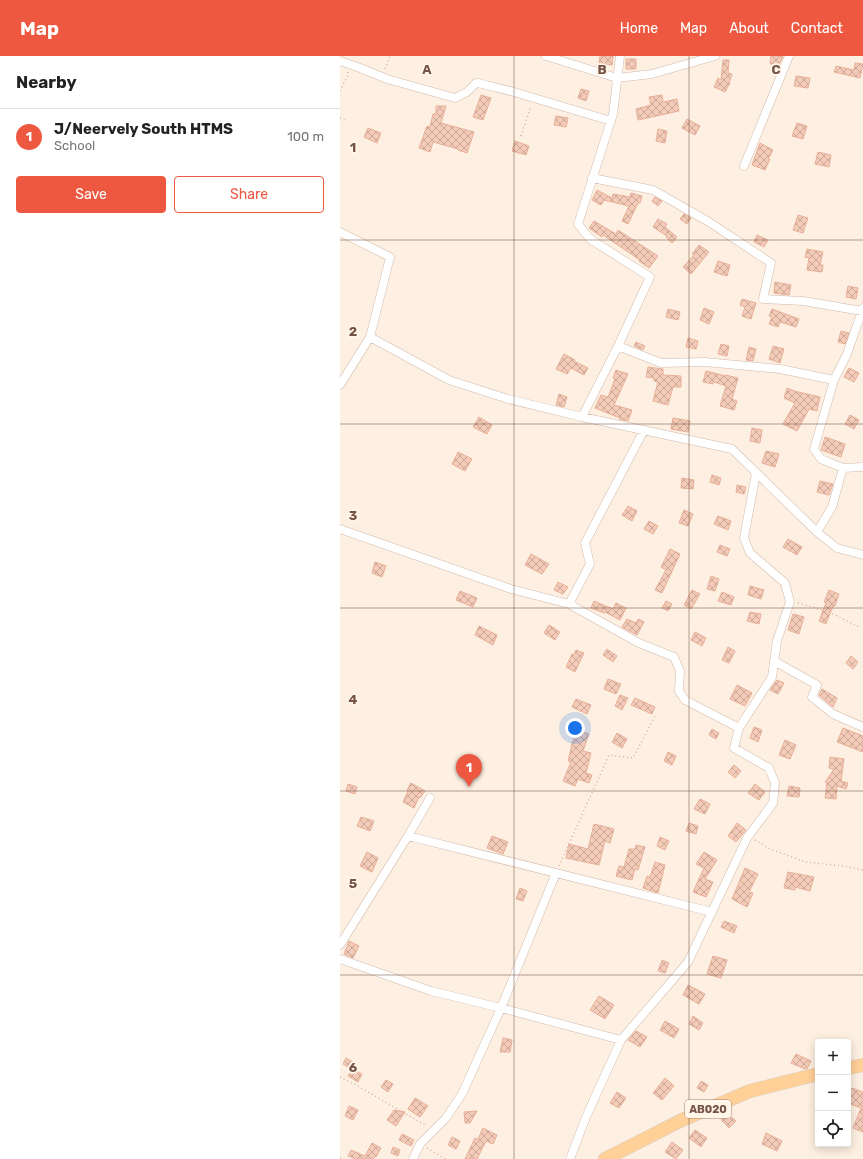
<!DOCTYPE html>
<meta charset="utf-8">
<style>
:root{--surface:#fff;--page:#f2f2f2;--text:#222;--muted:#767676;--line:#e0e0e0;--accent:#ee5840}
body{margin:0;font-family:Rubik,sans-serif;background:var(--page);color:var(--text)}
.controls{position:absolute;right:12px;bottom:12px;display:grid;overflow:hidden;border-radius:4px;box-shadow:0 2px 10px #0003}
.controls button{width:36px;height:36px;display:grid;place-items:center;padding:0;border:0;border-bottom:1px solid var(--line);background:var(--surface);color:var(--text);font:20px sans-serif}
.you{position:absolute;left:235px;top:672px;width:14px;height:14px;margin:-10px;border:3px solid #fff;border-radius:50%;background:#1a73e8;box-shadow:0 0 0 6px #1a73e833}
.badge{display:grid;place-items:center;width:26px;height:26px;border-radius:50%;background:var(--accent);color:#fff;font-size:13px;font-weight:700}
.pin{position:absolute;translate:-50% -33px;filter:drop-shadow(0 1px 2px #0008)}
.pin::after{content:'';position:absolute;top:21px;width:14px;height:12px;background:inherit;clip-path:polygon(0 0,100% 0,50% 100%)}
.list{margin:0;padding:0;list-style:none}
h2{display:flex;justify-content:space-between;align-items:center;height:52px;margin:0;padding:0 16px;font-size:17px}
h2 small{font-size:13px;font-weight:400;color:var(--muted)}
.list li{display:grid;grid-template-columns:26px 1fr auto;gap:12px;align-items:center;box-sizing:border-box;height:56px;padding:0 16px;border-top:1px solid var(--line)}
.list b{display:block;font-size:15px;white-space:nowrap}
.list p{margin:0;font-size:13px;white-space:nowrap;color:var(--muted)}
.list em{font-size:13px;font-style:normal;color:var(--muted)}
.actions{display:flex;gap:8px;padding:12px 16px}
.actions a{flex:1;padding:9px 0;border:1px solid var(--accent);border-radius:4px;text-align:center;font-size:14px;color:var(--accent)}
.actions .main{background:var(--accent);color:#fff}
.icon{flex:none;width:22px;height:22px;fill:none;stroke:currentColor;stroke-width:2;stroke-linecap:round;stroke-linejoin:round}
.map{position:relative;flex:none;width:523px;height:1103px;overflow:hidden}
header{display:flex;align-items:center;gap:24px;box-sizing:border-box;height:56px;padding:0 20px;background:var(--accent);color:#fff}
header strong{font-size:19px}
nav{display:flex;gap:22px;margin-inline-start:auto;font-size:14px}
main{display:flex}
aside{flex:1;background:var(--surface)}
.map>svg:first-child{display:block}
.building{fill:url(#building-cross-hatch);stroke:#e8af97}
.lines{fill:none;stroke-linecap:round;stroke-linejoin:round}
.street-casing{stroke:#d1b9ab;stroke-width:9}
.primary-casing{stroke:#d9cfcb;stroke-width:14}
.path{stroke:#d9ae9b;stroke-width:1.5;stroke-dasharray:1 3;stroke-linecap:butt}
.street{stroke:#fff;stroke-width:8}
.primary{stroke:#ffd097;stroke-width:13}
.grid{fill:none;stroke:#765447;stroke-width:1;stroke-opacity:0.55}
.labels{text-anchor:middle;stroke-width:3.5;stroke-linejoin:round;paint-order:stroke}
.shield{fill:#fff5e9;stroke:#9f8478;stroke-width:1}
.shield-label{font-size:11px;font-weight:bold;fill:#765447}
.grid-label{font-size:13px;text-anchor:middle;font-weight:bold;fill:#765447;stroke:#fff5e9;stroke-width:3.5;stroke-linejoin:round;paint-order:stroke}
</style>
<header>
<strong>Map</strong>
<nav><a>Home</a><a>Map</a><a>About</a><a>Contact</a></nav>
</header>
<main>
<aside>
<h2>Nearby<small></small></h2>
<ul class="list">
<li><span class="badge">1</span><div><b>J/Neervely South HTMS</b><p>School</p></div><em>100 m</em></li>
</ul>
<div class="actions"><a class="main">Save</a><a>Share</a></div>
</aside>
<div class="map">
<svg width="523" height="1103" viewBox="0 0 523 1103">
<defs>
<pattern id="building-cross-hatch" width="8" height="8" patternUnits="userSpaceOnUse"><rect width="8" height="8" fill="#f4cbb8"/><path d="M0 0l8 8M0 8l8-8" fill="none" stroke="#caa797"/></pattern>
</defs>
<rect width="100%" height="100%" fill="#fdf0e2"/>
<!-- building -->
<path class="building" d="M260,0H273L272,9L259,7Z
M431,0H443L439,9L430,8Z
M286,3H296V13H286Z
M383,4H389L388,17L392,18L389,27H390L385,36L374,31L378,22L381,24Z
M515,7L523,8L520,22L494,16L496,10L514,14Z
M456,20L470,22L468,32L454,30Z
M241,33L249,35L246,45L238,42Z
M141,39L151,42L143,64L133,61Z
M322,39L323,46L337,43L339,55L298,64L296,53L311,49L309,41Z
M96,50H106L101,67L134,76L127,97L118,94V93L93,86L90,96L79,92L87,70L90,71L93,58H96Z
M216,60L228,62L226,71L214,69Z
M347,63L360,70L355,79L342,72Z
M457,67L467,70L463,83L452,80Z
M28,72L41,77L37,87L24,81Z
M318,73L327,75L325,87L316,85Z
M175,85L189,90L186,99L172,95Z
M420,87L433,94L428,103H430L425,114L412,109Z
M478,96L491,99L489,111L475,108Z
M257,134L272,142L273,138L290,141L291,137L302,140L300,147H298L288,168L282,165L289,150L264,144L261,149L252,144Z
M315,141L322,145L318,150L312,145Z
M344,158L351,162L347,168L340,163Z
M458,159L468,162L463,177L453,174Z
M318,163L327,168L325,171L337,181L332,187L326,181L327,180L313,171Z
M254,165L276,178L278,174L318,200L309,212L299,205L300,204L263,179L262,181L249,172Z
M417,179L428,184L424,191L414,186Z
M359,189L369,196L351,218L343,211L354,199L352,198Z
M467,193L483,196L480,209H483L482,216L467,214L469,202L465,201Z
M378,205L390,209L387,220L374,216Z
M435,226L451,229L449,239L434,237Z
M508,230L518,232L516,243L506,241Z
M402,243L416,247L411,263L402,260L405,251L400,249Z
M364,252L374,256L369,268L360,264Z
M328,253L340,256L338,264L326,261Z
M432,253L459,263L456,271L440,266L438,271L429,268L432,261L429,260Z
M501,275L509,277L505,288L498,286Z
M348,282L358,285L356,293L346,291Z
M296,286L305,290L303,294L294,290Z
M381,288L389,290L387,300L378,298Z
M433,290L444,293L440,307L429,303Z
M409,291L416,293L413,305L406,304Z
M224,298L235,304L234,305L248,312L244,319L231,312L227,318L216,313Z
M308,311L323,313V319L341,320V331H333L328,349L313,345L318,326L314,325V322L306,321Z
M509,312L519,317L514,326L504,321Z
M276,314L288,318L274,349L292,354L288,365L279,363L280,362L255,352L261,339L268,341L275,323L273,322Z
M366,315L386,320V319L398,322L392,343L397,345L394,354L380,350L386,330L374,326L373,328L363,326Z
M447,332L454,335L480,341L477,355L469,353L457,375L443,368L455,347L444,342Z
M219,338L227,341L224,351L216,349Z
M510,359L519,364L514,373L505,368Z
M139,361L152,369L147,378L133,371Z
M333,362L350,365L348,376L331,373Z
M412,372L422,374L420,387L410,385Z
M485,381L505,388L501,401L481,394Z
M426,395L439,398L435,411L422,407Z
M118,396L132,403L125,415L112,408Z
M372,419L381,422L379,429L370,426Z
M342,422L354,424L353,433L341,432Z
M480,425L493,428L489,439L477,436Z
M397,429L406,431L404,438L396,436Z
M288,450L297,455L292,465L282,459Z
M344,454L353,458L348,470L339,467Z
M378,460L391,465L388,474L374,468Z
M309,465L318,470L313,478L304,473Z
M448,483L462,491L457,499L443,491Z
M380,489L390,493L387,500L377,496Z
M330,493L340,498L322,537L315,534L326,514L321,511Z
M191,498L209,508L202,518L185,509Z
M35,506L46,510L42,521L32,517Z
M371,520L379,523L375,535L367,533Z
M218,526L228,531L223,538L214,534Z
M410,530L424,534L421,543L408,539Z
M352,534L360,538L351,553L344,549Z
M489,534L499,538L495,550H493L486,568L479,565L486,547L484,546Z
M120,535L137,542L133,551L116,544Z
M382,536L394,541L391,549L378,545Z
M254,545L273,553L276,547L286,552L280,564L265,556L264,557L251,552Z
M326,545L332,548L328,555L322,552Z
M410,556L421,558L419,568L407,565Z
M453,558L464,561L459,578L448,574Z
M287,563L296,567L298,563L304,566L297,579L282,571Z
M209,569L220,576L215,584L204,577Z
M139,570L157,579L153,589L135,579Z
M355,576L366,582L362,590L351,584Z
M388,591L395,595L389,607L382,604Z
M267,593L277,600L273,606L263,599Z
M236,594L244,597L235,616L226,611L232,598L234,599Z
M511,600L518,606L513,613L506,607Z
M268,623L281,628L276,638L264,633Z
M437,624L444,627L438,638L430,634Z
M397,629L412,637L405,650L390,643Z
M482,633L497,642L493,651L479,639Z
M280,639L288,642L282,654L275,650Z
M295,642L315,651L312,658L291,649Z
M236,643L251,649L247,658L232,651Z
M414,671L422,674L418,686L410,682Z
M503,672L523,680V696L497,686Z
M372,673L379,677L376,683L369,679Z
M237,674L249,678L243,695L251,697L246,717L252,719L249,727L238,723L235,730L223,725L231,706L228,705L232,688Z
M277,677L287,683L282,692L272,686Z
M445,684L456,689L450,703L439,699Z
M328,696L336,700L332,709L324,705Z
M490,701L504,703L501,725L508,727L506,733L497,730L496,743L485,742L487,726H485L494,713L489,712Z
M394,709L401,715L395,722L388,716Z
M71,727L85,735L80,742L79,741L74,752L63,746L68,735L67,734Z
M8,728L17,731L15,738L6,735Z
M415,728L425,736L419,744L408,737Z
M449,730L460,732L459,741L447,740Z
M360,743L370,748L365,758L354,753Z
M21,761L34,765L30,775L17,770Z
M349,767L358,770L356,778L346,775Z
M397,767L406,774L396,786L388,780Z
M254,768L274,773L270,787L265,785L259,809L226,802L229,788L248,793Z
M152,780L168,786L163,798L147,792Z
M320,781L329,785L325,794L317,790Z
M296,789L305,791L298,814L295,813L292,824L276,820L279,810L284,811L289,793H295Z
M27,796L38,802L32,816L20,810Z
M364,796L377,804L365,823L373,826L366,841L353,836L364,812L356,808Z
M315,806L325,809L318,837L303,832L307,820L310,821Z
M405,812L418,818L409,836L413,837L407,851L392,843Z
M448,816L474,821L470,835L455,831V834L444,832Z
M180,832L187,835L183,845L176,843Z
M384,865L397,870L394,877L381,871Z
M9,885L19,890L13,902L4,898Z
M373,900L387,904L381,922L367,918Z
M322,904L329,907L325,917L318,915Z
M348,929L365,938L359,948L343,939Z
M259,940L274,949L265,963L250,954Z
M353,960L363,967L359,974L349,968Z
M325,965L339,973L334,982L320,974Z
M296,975L307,981L300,991L288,984Z
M163,982L172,984L170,996H160Z
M456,998L471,1005L467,1013H465L451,1007Z
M6,1002L13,1006L10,1012L3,1008Z
M12,1013L22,1018L18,1026L8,1020Z
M325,1022L334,1030L322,1044L313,1037Z
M46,1024L53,1028L48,1036L41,1031Z
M361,1025L368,1029L364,1036L357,1032Z
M512,1032L523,1036V1076L513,1072L521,1052L508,1047L509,1038Z
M277,1036L286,1042L279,1052L270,1047Z
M75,1042L88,1050L80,1061L68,1053Z
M9,1050L18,1054L13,1064L5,1060Z
M54,1054L65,1056L56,1070L47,1064Z
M137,1055L130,1067H125L124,1056Z
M387,1057L396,1065L389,1072L381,1064Z
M143,1072L157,1079L153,1088L146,1085L137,1103H125L135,1082L138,1083Z
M355,1074L367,1082L361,1091L349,1082Z
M426,1077L442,1085L437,1095L422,1088Z
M62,1078L74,1084L71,1090L59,1084Z
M112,1081L120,1085L116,1093L108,1089Z
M332,1086L343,1094L336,1103L325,1096Z
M32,1087L41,1092L36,1101L35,1100L33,1103H16L8,1100L11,1094L25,1100Z
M53,1091L60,1094L58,1100L51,1097Z"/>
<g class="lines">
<defs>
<path id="street" d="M206,0L277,22L312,18L375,0
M0,5L20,12L47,23L115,42L127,36L136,27H138L174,36L271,65
M404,110L449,0
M252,122L313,134L369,166L431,207L423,243L463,245L522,255
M0,176L50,201L30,281L0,329
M30,281L109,324L168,343L242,361L392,393L477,476L497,492L523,499
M278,290L321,307L365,306L440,313L494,324
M242,361L279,288L310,221L250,183L238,168L273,58L280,0
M503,412L481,403L474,393L494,324L507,298L523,252
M0,473L171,533L229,548L299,587L334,601L340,615L339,635L345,644L399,672L394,692L429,712L435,727L433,747L407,782L348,906L281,984L246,1061L230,1103
M477,476L492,451L503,412L523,411
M229,548L250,508L245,487L304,374
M434,605L477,629L472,641L493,658L523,671
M399,672L432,621L437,585L450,546L445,527L410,497L404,482L416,417
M90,742L68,780L372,856
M0,889L68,780
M0,903L91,935L161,952L281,984
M73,1103L80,1088L106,1062L122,1038L161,952L216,817"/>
<path id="primary" d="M508,1012L523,1009
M265,1103L342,1064L410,1035L478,1018"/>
</defs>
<!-- street casing -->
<use href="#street" class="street-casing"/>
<!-- primary casing -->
<use href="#primary" class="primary-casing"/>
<!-- path -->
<path class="path" d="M45,13L50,0
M0,35L8,19V16
M0,62L7,65
M181,80L191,50
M458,547L489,556L521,572
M415,784L428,792L465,806L504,810L523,814
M219,810L269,699L293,702L315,660
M0,1021L16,1029L87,1070
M87,1092L105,1103
M0,1102L4,1103"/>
<!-- street -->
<use href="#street" class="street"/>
<!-- primary -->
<use href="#primary" class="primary"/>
</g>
<!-- grid -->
<path class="grid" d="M174,0V1103M349,0V1103M0,184H523M0,368H523M0,552H523M0,735H523M0,919H523"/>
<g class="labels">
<!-- shield labels -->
<rect class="shield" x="345" y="1044" width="46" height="18" rx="3"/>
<g class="shield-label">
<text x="368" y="1057">AB020</text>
</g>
</g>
<g class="grid-label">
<text x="87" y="18">A</text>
<text x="262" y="18">B</text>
<text x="436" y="18">C</text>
<text x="13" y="96">1</text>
<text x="13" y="280">2</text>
<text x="13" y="464">3</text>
<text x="13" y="648">4</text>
<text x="13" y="832">5</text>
<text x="13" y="1016">6</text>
</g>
</svg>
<div class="controls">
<button>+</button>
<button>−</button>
<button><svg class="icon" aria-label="locate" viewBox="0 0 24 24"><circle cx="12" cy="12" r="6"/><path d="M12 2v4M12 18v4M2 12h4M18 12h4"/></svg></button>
</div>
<div class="you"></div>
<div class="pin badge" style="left:129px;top:731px">1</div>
</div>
</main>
